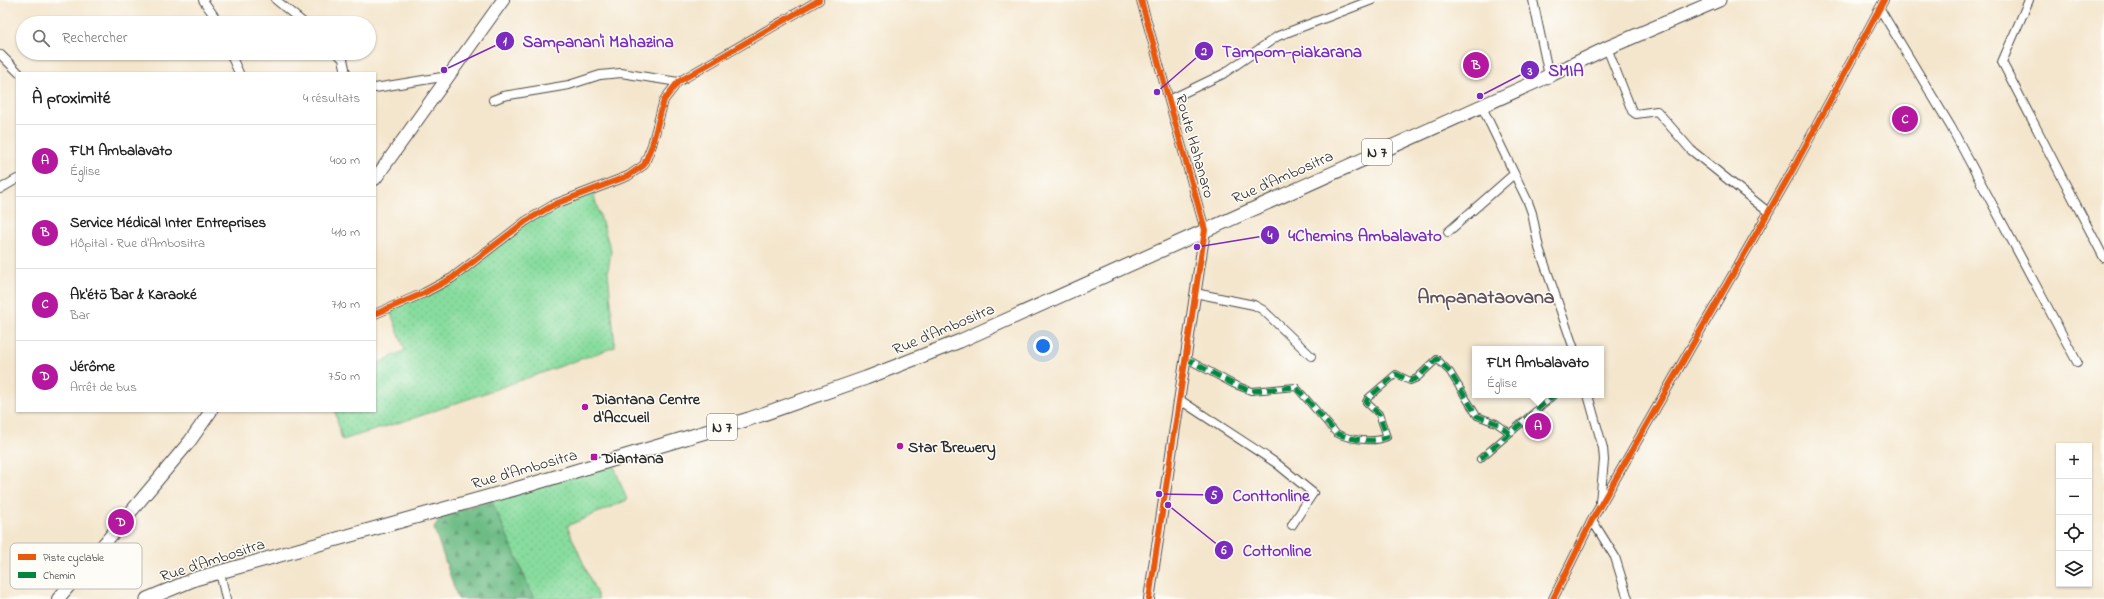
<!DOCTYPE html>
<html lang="fr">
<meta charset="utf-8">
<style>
:root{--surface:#fff;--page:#f6f6f6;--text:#222;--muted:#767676;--line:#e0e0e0;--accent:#b5179e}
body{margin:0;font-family:"Indie Flower",sans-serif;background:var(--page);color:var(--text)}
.controls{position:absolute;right:12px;bottom:12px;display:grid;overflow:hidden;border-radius:0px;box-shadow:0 1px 3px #0004}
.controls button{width:36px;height:36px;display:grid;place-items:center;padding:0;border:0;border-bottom:1px solid var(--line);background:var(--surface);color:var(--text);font:20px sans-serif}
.you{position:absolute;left:1043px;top:346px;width:14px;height:14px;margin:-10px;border:3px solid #fff;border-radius:50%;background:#1a73e8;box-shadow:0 0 0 6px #1a73e833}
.badge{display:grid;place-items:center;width:26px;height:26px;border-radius:50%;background:var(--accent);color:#fff;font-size:13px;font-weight:700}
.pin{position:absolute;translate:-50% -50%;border:2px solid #fff;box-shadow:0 1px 4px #0006}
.popup{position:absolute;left:1472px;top:346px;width:132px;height:52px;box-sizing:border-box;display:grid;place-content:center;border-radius:0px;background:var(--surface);filter:drop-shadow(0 1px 3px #0005);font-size:13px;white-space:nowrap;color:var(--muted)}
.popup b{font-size:15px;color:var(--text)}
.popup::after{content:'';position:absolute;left:50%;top:100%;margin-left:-8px;border:8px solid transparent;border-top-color:var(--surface)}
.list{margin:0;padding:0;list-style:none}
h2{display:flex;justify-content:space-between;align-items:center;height:52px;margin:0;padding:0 16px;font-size:17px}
h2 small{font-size:13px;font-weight:400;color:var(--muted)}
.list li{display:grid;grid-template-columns:26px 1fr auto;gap:12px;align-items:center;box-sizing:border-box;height:72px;padding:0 16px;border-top:1px solid var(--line)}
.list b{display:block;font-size:15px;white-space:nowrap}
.list p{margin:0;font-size:13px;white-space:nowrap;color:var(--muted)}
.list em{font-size:13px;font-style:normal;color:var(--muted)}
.icon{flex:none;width:22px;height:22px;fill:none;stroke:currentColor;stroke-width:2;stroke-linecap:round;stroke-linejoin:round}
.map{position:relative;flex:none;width:2104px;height:599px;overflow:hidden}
.search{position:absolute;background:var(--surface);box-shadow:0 1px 3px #0004;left:16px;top:16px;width:360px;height:44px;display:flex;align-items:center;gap:10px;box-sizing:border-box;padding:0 14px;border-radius:22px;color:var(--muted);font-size:15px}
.panel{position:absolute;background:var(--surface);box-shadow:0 1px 3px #0004;left:16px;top:72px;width:360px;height:340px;border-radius:0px}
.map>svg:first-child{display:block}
.grass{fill:url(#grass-dots);stroke:#598464}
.forest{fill:url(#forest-firs);stroke:#4c7458}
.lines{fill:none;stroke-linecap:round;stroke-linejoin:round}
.pedestrian-casing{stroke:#494743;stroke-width:8}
.minor-casing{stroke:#494743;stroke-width:10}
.tertiary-casing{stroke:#494743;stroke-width:12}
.secondary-casing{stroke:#494743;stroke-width:14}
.primary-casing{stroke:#494743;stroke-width:15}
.pedestrian{stroke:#fff;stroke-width:6}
.minor{stroke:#fff;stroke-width:8}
.tertiary{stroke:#fff;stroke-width:10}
.secondary{stroke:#fff;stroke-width:12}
.primary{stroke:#fff;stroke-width:13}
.quiet{stroke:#00873e;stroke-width:5;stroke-dasharray:10 5;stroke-linecap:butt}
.cycleway-casing{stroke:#fdfcf7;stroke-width:8}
.cycleway{stroke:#e8590c;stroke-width:6}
.poi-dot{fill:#b5179e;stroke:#fdfcf7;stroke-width:1.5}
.labels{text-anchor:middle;stroke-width:3;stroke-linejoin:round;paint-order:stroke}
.shield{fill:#fdfcf7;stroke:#6a6a68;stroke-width:1}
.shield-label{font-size:15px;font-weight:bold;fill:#2b2b2b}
.street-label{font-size:16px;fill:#2b2b2b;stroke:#fdfcf7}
.poi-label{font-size:16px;font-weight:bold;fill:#2b2b2b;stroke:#fdfcf7;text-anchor:start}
.district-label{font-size:20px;font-weight:bold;fill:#625159;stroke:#fdfcf7}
.key{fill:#fdfcf7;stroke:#bebdba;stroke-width:1}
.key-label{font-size:11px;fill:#2b2b2b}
.leader{fill:none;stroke:#7b2cbf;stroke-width:1.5}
.callout-dot{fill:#7b2cbf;stroke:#fdfcf7;stroke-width:1.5}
.mark-label{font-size:12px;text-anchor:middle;font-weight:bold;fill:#fff}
.callout-label{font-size:17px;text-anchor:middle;font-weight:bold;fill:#7b2cbf;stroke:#fdfcf7;stroke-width:3;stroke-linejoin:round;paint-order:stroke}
</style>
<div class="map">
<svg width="2104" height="599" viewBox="0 0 2104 599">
<defs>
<pattern id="grass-dots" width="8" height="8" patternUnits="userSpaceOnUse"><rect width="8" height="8" fill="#87dc9e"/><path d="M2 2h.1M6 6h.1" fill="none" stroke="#75bd88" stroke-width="1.8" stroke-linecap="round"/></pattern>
<pattern id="forest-firs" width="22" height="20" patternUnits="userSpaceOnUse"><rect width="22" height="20" fill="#6dbc85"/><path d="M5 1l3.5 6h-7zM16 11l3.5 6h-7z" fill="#5a996d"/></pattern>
</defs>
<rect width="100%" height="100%" fill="#fdfcf7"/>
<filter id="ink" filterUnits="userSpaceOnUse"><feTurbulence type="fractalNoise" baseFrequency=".025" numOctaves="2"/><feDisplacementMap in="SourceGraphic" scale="8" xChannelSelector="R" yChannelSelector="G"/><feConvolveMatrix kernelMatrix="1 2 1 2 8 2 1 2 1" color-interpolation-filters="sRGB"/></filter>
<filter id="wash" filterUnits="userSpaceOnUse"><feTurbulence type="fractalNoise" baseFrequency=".012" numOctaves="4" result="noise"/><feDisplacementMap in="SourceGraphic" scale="16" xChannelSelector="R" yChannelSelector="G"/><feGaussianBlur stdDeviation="0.9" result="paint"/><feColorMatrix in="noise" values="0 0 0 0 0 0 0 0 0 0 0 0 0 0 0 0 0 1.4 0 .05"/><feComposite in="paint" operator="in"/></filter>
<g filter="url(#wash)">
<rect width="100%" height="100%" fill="#f4e6cd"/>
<!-- grass -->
<path class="grass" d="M592,190L611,251L608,271L615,347L414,418L342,440L335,411H375V365L405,350L389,308L452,278L526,221Z
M614,466L627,500L567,526L599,599H534L491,500Z"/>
<!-- forest -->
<path class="forest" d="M491,500L497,512L534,599H458L434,528L443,515Z"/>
</g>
<g filter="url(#ink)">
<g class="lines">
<defs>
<path id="pedestrian" d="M1185,358L1233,384L1251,391L1296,387L1336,433C1349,440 1374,443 1387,437L1379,414L1366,402L1368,398L1396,374L1410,381L1417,378L1437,359L1450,372L1477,416L1496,423L1510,433
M1480,459L1554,395"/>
<path id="minor" d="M203,0L219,23
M276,0L304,23
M1141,0L1205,230
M1533,0L1549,76
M2029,0L2002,62L2104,258
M1880,9L1951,127L2077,362
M1607,48L1632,111L1636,114L1657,111L1691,150L1767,211
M230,53L239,73
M337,53L343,59L346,73
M1,55L19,73
M375,88L448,76
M493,100L503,96L569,85L600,75L621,73L678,82
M1169,100L1223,74L1278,36L1372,0
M1481,105L1528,202L1532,213L1539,248L1574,349
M0,189L17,179
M1448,232L1514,174
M1195,293L1254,305L1263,310L1311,356
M375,314L424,293L452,278L526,221L555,204L628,176L644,165L652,145L664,100L678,82L819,0
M1588,395L1603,448L1604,460L1600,502
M1180,400L1276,463L1313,493L1292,525
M1592,520L1615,557L1628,599
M220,572L226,599
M1553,599L1592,520L1792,171L1884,0"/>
<path id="tertiary" d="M1149,599L1205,230"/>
<path id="secondary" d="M375,179L503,0
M58,599L190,441L211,411"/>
<path id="primary" d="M147,599L195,579L522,487L749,419L866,378L960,341L1553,74L1607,48L1719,0"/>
</defs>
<!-- pedestrian casing -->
<use href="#pedestrian" class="pedestrian-casing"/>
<!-- minor casing -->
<use href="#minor" class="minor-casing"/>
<!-- tertiary casing -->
<use href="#tertiary" class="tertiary-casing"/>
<!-- secondary casing -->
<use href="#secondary" class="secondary-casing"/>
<!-- primary casing -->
<use href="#primary" class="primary-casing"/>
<!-- pedestrian -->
<use href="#pedestrian" class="pedestrian"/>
<!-- minor -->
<use href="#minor" class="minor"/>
<!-- tertiary -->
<use href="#tertiary" class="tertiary"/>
<!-- secondary -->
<use href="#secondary" class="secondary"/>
<!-- primary -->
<use href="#primary" class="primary"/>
<!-- quiet -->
<path class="quiet" d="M1185,358L1233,384L1251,391L1296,387L1336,433C1349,440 1374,443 1387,437L1379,414L1366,402L1368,398L1396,374L1410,381L1417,378L1437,359L1450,372L1477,416L1496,423L1510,433
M1480,459L1554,395"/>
<defs>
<path id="cycleway" d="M1141,0L1205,230L1149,599
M375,314L424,293L452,278L526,221L555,204L628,176L644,165L652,145L664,100L678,82L819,0
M1553,599L1592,520L1792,171L1884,0"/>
</defs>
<!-- cycleway casing -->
<use href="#cycleway" class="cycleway-casing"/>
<!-- cycleway -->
<use href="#cycleway" class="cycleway"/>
</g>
</g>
<!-- markers -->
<g class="poi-dot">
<circle cx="585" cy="407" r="4"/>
<circle cx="900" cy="446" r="4"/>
<rect x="590" y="453" width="8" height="8" rx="2"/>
</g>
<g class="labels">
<!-- shield labels -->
<g class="shield">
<rect x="1362" y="139" width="30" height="26" rx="3"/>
<rect x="707" y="414" width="30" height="26" rx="3"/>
</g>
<g class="shield-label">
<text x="1377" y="157">N 7</text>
<text x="722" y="432">N 7</text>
</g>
<!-- street labels -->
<g class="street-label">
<text transform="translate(1196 146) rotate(74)" y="6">Route Hahanaro</text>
<text transform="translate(1282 176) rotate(-24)" y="6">Rue d'Ambositra</text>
<text transform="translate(943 328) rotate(-23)" y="6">Rue d'Ambositra</text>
<text transform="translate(524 468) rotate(-16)" y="6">Rue d'Ambositra</text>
<text transform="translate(212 559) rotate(-18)" y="6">Rue d'Ambositra</text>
</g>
<!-- poi labels -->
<g class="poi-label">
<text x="593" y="404">Diantana Centre<tspan x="593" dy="18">d'Accueil</tspan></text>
<text x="908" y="452">Star Brewery</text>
<text x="602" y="463">Diantana</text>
</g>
<!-- district labels -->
<g class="district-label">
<text x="1486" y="303">Ampanataovana</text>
</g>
</g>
<!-- legend -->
<rect x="10" y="543" width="132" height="46" rx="6" class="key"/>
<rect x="18" y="554" width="18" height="6" fill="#e8590c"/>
<rect x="18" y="572" width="18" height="6" fill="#00873e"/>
<g class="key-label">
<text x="43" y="561">Piste cyclable</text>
<text x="43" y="579">Chemin</text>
</g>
<!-- callouts -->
<path class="leader" d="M444 70L505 41M1157 92L1204 51M1480 96L1530 70M1197 247L1270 235M1159 494L1214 495M1168 505L1224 550"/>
<g class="callout-dot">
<circle cx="444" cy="70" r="4"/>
<circle cx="1157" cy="92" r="4"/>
<circle cx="1480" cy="96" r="4"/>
<circle cx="1197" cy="247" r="4"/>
<circle cx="1159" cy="494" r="4"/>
<circle cx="1168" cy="505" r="4"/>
<circle cx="505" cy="41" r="10"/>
<circle cx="1204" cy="51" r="10"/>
<circle cx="1530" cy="70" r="10"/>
<circle cx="1270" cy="235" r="10"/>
<circle cx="1214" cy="495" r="10"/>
<circle cx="1224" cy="550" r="10"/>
</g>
<g class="mark-label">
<text x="505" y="45">1</text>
<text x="1204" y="55">2</text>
<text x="1530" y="75">3</text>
<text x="1270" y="239">4</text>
<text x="1214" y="499">5</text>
<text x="1224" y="554">6</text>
</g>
<g class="callout-label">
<text x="598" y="47">Sampanan'i Mahazina</text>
<text x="1292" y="57">Tampom-piakarana</text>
<text x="1566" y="76">SMIA</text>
<text x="1365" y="241">4Chemins Ambalavato</text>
<text x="1271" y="501">Conttonline</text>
<text x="1277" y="556">Cottonline</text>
</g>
</svg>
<div class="controls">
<button>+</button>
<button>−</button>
<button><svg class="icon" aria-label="locate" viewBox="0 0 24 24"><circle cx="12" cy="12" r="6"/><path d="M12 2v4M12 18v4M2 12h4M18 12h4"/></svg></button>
<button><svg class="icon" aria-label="layers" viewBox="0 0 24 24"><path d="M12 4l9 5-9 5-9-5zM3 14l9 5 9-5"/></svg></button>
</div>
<div class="you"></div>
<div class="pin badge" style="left:1538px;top:426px">A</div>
<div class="popup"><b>FLM Ambalavato</b>Église</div>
<div class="pin badge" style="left:1476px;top:65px">B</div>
<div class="pin badge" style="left:1905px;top:119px">C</div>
<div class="pin badge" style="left:121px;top:522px">D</div>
<div class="search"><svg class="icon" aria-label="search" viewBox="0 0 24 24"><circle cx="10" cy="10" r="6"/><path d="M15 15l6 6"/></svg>Rechercher</div>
<section class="panel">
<h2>À proximité<small>4 résultats</small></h2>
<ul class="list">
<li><span class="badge">A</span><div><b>FLM Ambalavato</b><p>Église</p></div><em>400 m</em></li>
<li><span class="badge">B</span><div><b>Service Médical Inter Entreprises</b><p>Hôpital · Rue d'Ambositra</p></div><em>410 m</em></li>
<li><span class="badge">C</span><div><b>Ak'étö Bar &amp; Karaoké</b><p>Bar</p></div><em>710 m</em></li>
<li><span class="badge">D</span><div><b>Jérôme</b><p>Arrêt de bus</p></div><em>750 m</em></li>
</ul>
</section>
</div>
